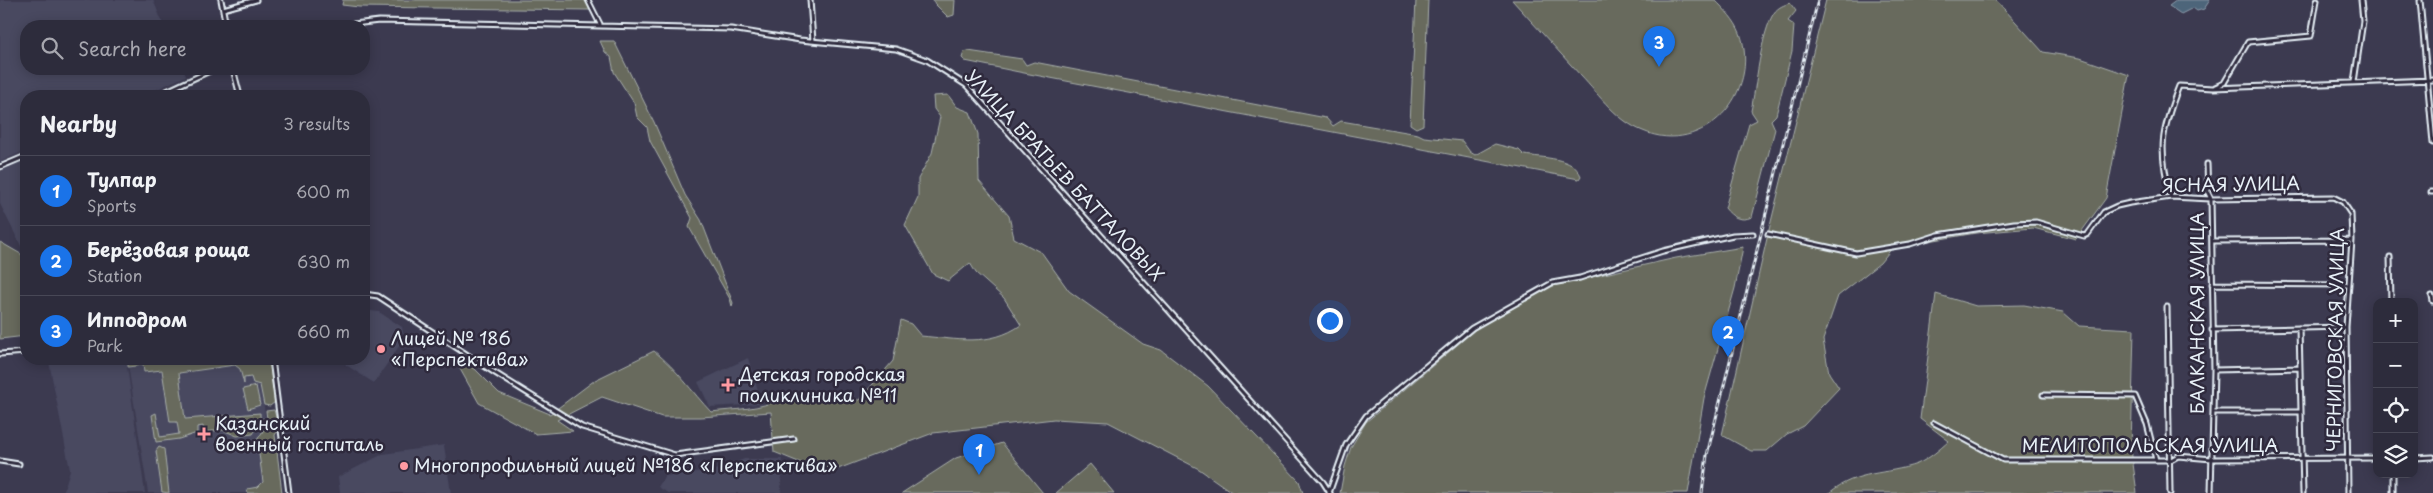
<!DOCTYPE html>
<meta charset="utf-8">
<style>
:root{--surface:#2d2c3c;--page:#353443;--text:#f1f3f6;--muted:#a7a7af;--line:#484856;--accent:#1a73e8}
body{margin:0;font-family:"Playpen Sans",sans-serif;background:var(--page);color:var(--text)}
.controls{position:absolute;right:15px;bottom:15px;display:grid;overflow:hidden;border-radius:10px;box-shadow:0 2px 12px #0003}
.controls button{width:45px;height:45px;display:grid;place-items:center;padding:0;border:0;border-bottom:1px solid var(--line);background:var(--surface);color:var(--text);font:25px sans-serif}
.you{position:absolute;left:1329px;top:320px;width:18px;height:18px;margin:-12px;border:4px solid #fff;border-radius:50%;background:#1a73e8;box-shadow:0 0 0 8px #1a73e833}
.badge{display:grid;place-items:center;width:32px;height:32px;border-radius:50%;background:var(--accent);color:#fff;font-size:16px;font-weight:700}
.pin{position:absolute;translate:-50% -41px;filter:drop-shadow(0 1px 2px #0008)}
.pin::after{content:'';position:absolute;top:26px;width:18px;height:15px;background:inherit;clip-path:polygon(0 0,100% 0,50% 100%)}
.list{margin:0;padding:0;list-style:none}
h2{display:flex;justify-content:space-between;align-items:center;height:65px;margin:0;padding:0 20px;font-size:21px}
h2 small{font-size:16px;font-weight:400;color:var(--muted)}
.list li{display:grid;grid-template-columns:32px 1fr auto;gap:15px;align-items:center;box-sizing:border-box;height:70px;padding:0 20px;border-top:1px solid var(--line)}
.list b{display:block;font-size:19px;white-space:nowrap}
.list p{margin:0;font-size:16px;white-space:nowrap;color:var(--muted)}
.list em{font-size:16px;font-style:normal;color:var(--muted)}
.icon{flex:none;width:28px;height:28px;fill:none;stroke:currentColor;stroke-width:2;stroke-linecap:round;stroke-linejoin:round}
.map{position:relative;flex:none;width:2433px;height:493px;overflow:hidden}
.search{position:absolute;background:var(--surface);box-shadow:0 2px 12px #0003;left:20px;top:20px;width:350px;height:55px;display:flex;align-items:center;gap:12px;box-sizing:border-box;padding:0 18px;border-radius:20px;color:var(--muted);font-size:19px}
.panel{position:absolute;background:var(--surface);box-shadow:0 2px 12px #0003;left:20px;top:90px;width:350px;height:275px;border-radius:20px}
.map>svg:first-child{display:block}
.built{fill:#484860}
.green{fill:#676b5d;stroke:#a8aeaa}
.water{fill:#4e657a;stroke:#8c9dac}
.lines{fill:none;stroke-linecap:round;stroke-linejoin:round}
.street-casing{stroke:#e8f1f8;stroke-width:7}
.street{stroke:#2f2a3d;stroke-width:3}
.rail-casing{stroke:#e8f1f8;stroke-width:3}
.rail{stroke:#2f2a3d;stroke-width:1;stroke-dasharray:4;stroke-linecap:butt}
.poi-dot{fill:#ff9aa2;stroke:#2f2a3d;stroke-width:2}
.labels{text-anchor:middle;stroke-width:5;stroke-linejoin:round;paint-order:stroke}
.street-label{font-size:18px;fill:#e8f1f8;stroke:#2f2a3d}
.poi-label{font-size:18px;fill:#e8f1f8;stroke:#2f2a3d;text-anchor:start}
</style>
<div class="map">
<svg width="2433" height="493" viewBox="0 0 2433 493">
<rect width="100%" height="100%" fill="#3c3a50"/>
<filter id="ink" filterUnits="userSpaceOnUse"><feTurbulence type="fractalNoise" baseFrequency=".02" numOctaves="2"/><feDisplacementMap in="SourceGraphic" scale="10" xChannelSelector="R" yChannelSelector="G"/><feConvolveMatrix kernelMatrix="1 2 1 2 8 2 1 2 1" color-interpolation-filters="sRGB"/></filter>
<g filter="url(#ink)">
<!-- built -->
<path class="built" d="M0,0H153L164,26H26V69H183L186,76L142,96H26V150L0,162Z
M26,159V256L0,204V171Z
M364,310L379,312L402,327L404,339L374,383L346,365L345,359H364Z
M748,358L762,404L710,407L698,382Z
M74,359H126L145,493H63L70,470L49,362Z
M170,359H259L266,426L277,493H148L128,365Z
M444,445L451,493H340L338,477L383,454Z
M744,459H782L781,493H668L658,487L665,476L719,469Z"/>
<!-- green -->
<path class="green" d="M343,0H586L590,10L359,7L342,5Z
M933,0H955L954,15L948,17L935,4Z
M1416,0H1428L1423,125L1416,128L1410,124Z
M1512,0H1715C1725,10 1735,20 1740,33C1762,93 1703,157 1643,131C1617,121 1600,96 1581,76C1558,51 1535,25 1512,0Z
M1826,0H1996L2043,52L2080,58L2129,75L2106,198L2076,239L2033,228L1976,233L1893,247L1880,263L1838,296L1823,340L1829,373L1839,388L1803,426L1787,434L1767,451H1751L1722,435L1768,234Z
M1790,3L1796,11L1788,21L1794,25L1792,51L1776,115L1771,120L1775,129L1752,217C1740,222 1732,217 1725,208L1749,124L1757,120L1751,111C1756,87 1761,32 1774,13C1778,7 1784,5 1790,3Z
M600,41H614L654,122L685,195L701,220L733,303L732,306L730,299L689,227L692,218L650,141L647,127L637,117L634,103L614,72L611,57L605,52Z
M968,51L1022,59L1026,65L1034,62L1326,118L1333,126L1341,121L1418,134L1424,137L1462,141L1470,152L1475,155L1495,144L1519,150L1524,155C1542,158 1574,157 1581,176L1579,179L1019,72L965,61L962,58L964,52Z
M948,95L957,107L970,112L978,134L979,181L1009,216L1014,238L1042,253L1069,291L1143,344L1161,350L1208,386L1299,481L1303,493H1233L1199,469L1108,422L1054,419L933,433L838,469L801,463L774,452L771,412L701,417H662L602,397L557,420L573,431L536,434L479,403L455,360L475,369L499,393L550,414L595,380L654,351C677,369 692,392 711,412C734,409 761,410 781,398L859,400L893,361L901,320L911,324L921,336C956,339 990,347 1021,325L1004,298L976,273L970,263L948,281L933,274L905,225L918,197V179L932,153L940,117L934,109L933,96Z
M0,242L26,257V336L0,339Z
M1743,247L1735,288L1704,398L1688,493H1340L1345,466L1351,447L1366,422L1476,329L1551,286L1676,258Z
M1936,294L1976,306L2024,305L2063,312L2079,326L2134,329L2131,449L2137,493H1829C1857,470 1886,475 1917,464C1929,459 1940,449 1949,441L1920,419Z
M157,359H269L275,402L270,406L264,405L260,385L253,383L251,377L244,378V384L240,369L235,365L179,373L185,419L260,413V419H267L266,411L274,410L277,420L260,423L253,434L237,436L223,430L204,432L203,426L197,427V433L179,439L156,442L152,415L156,413L160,437L179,434L177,422H170L162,370L144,372L143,365L128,367V364L131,362Z
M256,386L260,405L248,409L243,389Z
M277,427L279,429L275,435L282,493H248L247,489L258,487L263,482L257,440L265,428Z
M1002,443L1043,493H902L956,458Z
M159,447L164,449L169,493L162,492L156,451Z
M1090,464L1114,493H1056Z"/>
<!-- water -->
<path class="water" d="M2177,0H2210L2204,9L2197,11L2193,8L2181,14L2169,6Z"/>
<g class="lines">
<defs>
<path id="street" d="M221,0L226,26
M588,0L600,24
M810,0L813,41
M2420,0L2433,143
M223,9L256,0
M337,26L379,21L731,29L800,40L896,49L927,60L966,85L1323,482L1330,493
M233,69L240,96
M2354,82L2363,21L2361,0
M2215,87L2224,83L2248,42L2311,36L2317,0
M156,96L214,69
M2207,164L2208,193L2211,199L2214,370L2211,493
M0,167L26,156
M2431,192H2433
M2171,197C2158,149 2161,132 2179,86L2213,88L2433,80
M1768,234L1856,253L1910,244L1938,235L2014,223L2036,222L2084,236L2088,234L2104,212L2117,206L2130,203L2171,197L2211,199L2333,197L2343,202L2351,214L2352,240L2346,327L2348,493
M2213,241L2352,240
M2390,257L2391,302
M2212,284L2348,285
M364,294L378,296L495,373L582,427L675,455L794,439
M2432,296L2433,301
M2167,307L2170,493
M2299,328L2303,493
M2212,330L2346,327
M0,354L26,352
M137,359H138
M272,359L289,493
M2214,370L2300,368
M2043,395L2135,396L2147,424L2156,460
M2213,412H2301
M1934,423L2003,460H2171L2178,456L2212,459L2377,458
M2414,458L2433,457
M0,461L19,464
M1329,493L1346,445L1366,416L1472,328L1552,283L1580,278L1663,251L1733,235L1753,234
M2393,493V474"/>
</defs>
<!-- street casing -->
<use href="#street" class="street-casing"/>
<!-- street -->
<use href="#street" class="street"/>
<defs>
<path id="rail" d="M1702,493L1707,455L1818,0"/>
</defs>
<!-- rail casing -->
<use href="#rail" class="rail-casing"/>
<!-- rail -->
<use href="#rail" class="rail"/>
</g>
</g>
<!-- markers -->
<g class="poi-dot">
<circle cx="381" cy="349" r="5"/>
<path d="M725.5 377.5h5v5h5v5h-5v5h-5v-5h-5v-5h5z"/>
<path d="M201.5 426.5h5v5h5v5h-5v5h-5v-5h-5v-5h5z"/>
<circle cx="404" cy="466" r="5"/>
</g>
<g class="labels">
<!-- street labels -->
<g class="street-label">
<text transform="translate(1064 176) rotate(47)" y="6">УЛИЦА БРАТЬЕВ БАТТАЛОВЫХ</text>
<text transform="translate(2231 185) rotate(-1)" y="6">ЯСНАЯ УЛИЦА</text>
<text transform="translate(2198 313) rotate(-90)" y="6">БАЛКАНСКАЯ УЛИЦА</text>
<text transform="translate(2336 340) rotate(-89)" y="6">ЧЕРНИГОВСКАЯ УЛИЦА</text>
<text x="2150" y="452">МЕЛИТОПОЛЬСКАЯ УЛИЦА</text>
</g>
<!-- poi labels -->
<g class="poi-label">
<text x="391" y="345">Лицей № 186<tspan x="391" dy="21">«Перспектива»</tspan></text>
<text x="739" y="381">Детская городская<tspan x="739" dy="21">поликлиника №11</tspan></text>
<text x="215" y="430">Казанский<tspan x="215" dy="21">военный госпиталь</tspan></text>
<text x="414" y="472">Многопрофильный лицей №186 «Перспектива»</text>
</g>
</g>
</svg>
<div class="controls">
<button>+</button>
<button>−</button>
<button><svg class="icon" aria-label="locate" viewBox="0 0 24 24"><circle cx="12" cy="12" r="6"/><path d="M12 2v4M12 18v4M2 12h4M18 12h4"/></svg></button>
<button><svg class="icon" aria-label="layers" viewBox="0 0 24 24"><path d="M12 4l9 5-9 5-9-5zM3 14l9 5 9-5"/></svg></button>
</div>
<div class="you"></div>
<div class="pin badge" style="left:979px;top:475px">1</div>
<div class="pin badge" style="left:1728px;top:357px">2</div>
<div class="pin badge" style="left:1659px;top:67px">3</div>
<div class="search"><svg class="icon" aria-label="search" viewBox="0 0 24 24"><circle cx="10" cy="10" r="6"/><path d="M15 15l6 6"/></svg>Search here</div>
<section class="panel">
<h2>Nearby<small>3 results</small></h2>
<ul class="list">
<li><span class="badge">1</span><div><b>Тулпар</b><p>Sports</p></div><em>600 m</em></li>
<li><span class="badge">2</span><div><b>Берёзовая роща</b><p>Station</p></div><em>630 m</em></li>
<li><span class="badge">3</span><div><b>Ипподром</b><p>Park</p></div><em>660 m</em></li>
</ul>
</section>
</div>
